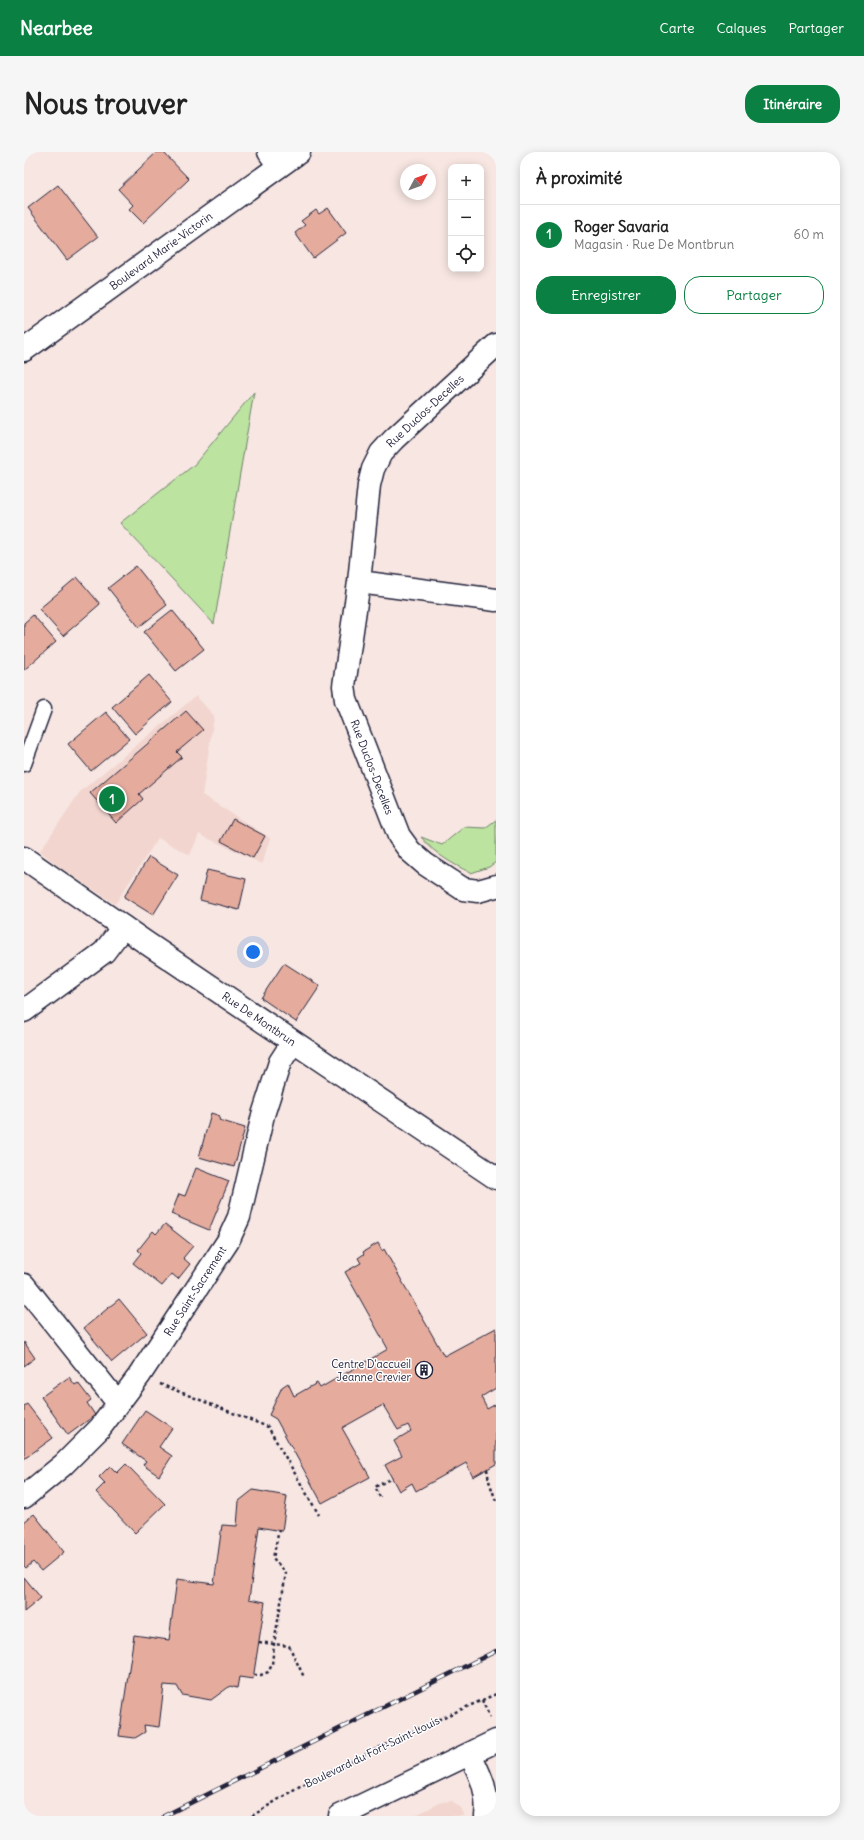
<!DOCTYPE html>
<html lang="fr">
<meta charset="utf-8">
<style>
:root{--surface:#fff;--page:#f6f6f6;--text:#222;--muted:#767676;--line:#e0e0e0;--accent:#0b8043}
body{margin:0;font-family:Delius,sans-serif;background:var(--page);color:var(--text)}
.controls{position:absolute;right:12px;top:12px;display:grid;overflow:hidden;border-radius:8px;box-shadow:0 2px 10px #0003}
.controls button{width:36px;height:36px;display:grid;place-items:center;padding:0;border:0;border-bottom:1px solid var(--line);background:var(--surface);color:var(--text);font:20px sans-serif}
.compass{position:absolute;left:376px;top:12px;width:36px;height:36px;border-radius:50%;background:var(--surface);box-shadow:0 2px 10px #0003;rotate:49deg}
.you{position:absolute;left:229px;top:800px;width:14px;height:14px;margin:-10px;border:3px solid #fff;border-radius:50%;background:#1a73e8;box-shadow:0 0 0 6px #1a73e833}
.badge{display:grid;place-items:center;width:26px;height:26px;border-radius:50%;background:var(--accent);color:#fff;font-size:13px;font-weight:700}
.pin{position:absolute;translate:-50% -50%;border:2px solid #fff;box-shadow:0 1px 4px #0006}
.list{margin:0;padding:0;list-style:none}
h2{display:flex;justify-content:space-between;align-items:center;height:52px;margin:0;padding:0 16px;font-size:17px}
h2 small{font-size:13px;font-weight:400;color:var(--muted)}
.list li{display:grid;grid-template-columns:26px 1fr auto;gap:12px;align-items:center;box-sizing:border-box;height:60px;padding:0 16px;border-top:1px solid var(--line)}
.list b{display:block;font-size:15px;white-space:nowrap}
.list p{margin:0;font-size:13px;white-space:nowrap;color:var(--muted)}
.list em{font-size:13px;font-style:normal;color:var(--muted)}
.actions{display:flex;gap:8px;padding:12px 16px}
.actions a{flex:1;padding:9px 0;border:1px solid var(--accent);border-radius:16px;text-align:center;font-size:14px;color:var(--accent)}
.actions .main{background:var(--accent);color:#fff}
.icon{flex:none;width:22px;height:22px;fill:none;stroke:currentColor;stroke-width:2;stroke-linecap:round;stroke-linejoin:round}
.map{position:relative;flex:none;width:472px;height:1664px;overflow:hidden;border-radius:16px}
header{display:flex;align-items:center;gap:24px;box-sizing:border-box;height:56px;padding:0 20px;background:var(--accent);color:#fff}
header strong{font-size:19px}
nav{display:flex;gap:22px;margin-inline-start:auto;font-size:14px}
.intro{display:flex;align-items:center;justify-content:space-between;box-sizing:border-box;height:96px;padding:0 24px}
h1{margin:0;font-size:28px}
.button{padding:10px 18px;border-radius:16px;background:var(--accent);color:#fff;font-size:14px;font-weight:700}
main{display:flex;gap:24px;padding:0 24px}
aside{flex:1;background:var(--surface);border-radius:16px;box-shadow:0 2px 10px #0003}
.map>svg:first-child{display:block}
.built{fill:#f2d5ce}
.green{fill:#bce39f;stroke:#6f826d}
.building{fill:#e5ac9e;stroke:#22223b}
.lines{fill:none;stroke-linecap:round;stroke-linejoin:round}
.service-casing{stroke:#22223b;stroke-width:17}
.minor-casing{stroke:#22223b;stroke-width:25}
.tertiary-casing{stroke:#22223b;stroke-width:25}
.path{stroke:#22223b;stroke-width:2.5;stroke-dasharray:3 3;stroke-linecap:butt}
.service{stroke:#fff;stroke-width:14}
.minor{stroke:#fff;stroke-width:22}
.tertiary{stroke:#fff;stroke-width:22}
.rail-casing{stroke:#22223b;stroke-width:4.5}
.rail{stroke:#fff;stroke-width:3;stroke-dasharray:9;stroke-linecap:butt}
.labels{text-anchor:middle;stroke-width:3;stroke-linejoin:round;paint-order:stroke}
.street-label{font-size:11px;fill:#22223b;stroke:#fff}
.poi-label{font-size:11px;fill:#22223b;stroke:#fff;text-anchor:end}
</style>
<header>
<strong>Nearbee</strong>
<nav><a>Carte</a><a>Calques</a><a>Partager</a></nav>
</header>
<div class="intro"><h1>Nous trouver</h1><a class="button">Itinéraire</a></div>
<main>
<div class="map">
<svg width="472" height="1664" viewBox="0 0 472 1664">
<rect width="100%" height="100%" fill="#f7e6e2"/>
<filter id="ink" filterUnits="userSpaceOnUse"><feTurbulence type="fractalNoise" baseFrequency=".025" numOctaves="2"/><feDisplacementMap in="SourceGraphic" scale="8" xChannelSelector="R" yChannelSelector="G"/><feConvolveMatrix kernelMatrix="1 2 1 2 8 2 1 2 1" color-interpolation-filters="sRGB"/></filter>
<g filter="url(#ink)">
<!-- built -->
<path class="built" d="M172,544L190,564L178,643L246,686L238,712L175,682L166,703L134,686L91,752L37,716L16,699L56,640Z
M428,1649L436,1655L440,1664H390L418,1650Z"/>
<!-- green -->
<path class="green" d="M230,240L190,472L96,371L170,313Z
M472,668V710L465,715L447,721C427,711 412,703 397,685L418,693L440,675L461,676Z"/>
<!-- building -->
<path class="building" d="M133,0H139L165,27L119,71L105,57L109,53L94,37Z
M34,33L74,85L43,108L4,56Z
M304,56L322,81L289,106L271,81L281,73L277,69L292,58L295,62Z
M112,414L143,453L115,475L84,436Z
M53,425L76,452L39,484L15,457Z
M148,458L180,497L152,519L120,480Z
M9,463L32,490L0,518V471Z
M125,523L148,550L111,582L88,555Z
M162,559L179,578L153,600L158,605L115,642L119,647L92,671L66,641Z
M82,560L105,587L67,619L44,592Z
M209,667L241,684L229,706L197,689Z
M125,705L154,723L129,763L100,745Z
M183,718L222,727L215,758L176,748Z
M260,811L296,834L272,870L237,846Z
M187,961L196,964L195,968L221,976L210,1015L175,1005Z
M172,1016L205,1029L185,1078L147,1062L155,1042L161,1044Z
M141,1072L169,1094L159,1106L166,1112L154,1127L148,1122L138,1134L109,1111L117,1101L114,1098L129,1079L132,1082Z
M354,1091L358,1099L360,1097L420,1204L472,1176V1236L457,1245L463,1257L472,1252V1312L449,1325L442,1311L392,1339L388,1331L375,1339L361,1313L378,1304L370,1289L387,1279L384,1273L374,1278L359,1253L318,1276L346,1325L298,1351L252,1267L245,1263L258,1235L264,1231L270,1244L293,1231L296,1236L364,1197L321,1120L337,1111L334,1106L340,1102L339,1100Z
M95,1147L123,1181L88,1210L60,1176Z
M0,1190L11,1206L0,1214Z
M45,1225L51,1233L54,1231L67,1248L63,1251L71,1263L44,1283L17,1245Z
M3,1252L29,1286L0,1307V1254Z
M121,1258L148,1276L135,1295L148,1304L135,1324L119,1313L122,1309L98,1292Z
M102,1312L141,1352L111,1381L72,1340L81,1331L75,1325L86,1314L93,1321Z
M229,1338L263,1344L258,1379L235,1375L225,1447L241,1450L229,1527L215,1525L213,1536L206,1534L187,1548L158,1543L153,1534L140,1533L135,1575L120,1573L121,1580L111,1586L95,1584L110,1483L145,1488L153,1427L190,1432L198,1373L213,1374L215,1349Z
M10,1362L40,1400L17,1419L9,1410L2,1416L0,1414V1370Z
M0,1425L17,1446L0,1460Z"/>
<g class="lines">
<defs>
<path id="service" d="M0,612L20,557"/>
<path id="minor" d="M245,0L255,14
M472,193L370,287L357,301L349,317L345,333L335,430L320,534L322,548L375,684L386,699L401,712L439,737L454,739L472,734
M335,430L472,448
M0,859L80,800L99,775
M0,1133L94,1251
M0,1345L39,1313L76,1276L115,1224L204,1089L215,1065L239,963L248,935L256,910L269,890
M446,1602C456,1623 465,1639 462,1664"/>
<path id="tertiary" d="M0,198L275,0
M0,706L121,790L472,1026
M316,1664L472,1589"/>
</defs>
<!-- service casing -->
<use href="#service" class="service-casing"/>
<!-- minor casing -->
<use href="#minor" class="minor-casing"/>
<!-- tertiary casing -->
<use href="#tertiary" class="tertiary-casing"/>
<!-- path -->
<path class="path" d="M136,1232L244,1275L295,1363
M463,1317L465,1329L472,1349
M356,1345L351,1335L368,1326
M235,1490L265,1494L280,1525
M230,1523H237L244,1520L248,1513L250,1492L262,1421L249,1406L255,1378
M458,1548L466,1566
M228,1664L274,1635L402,1573L472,1542"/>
<!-- service -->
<use href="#service" class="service"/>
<!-- minor -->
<use href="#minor" class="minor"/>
<!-- tertiary -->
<use href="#tertiary" class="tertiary"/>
<defs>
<path id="rail" d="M140,1664L472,1499"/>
</defs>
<!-- rail casing -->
<use href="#rail" class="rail-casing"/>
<!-- rail -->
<use href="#rail" class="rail"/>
</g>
</g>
<!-- icons -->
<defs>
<symbol id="building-ring" viewBox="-11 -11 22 22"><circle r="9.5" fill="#fff" stroke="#22223b" stroke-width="1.5"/><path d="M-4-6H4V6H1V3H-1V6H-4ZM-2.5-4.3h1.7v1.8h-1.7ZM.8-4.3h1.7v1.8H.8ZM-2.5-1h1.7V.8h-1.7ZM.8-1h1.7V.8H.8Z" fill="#22223b"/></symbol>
</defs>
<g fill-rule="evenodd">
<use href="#building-ring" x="390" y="1208" width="20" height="20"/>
</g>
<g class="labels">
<!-- street labels -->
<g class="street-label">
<text transform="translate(137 99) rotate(-36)" y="4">Boulevard Marie-Victorin</text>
<text transform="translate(401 259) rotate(-43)" y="4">Rue Duclos-Decelles</text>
<text transform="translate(348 615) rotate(69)" y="4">Rue Duclos-Decelles</text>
<text transform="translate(235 867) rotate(34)" y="4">Rue De Montbrun</text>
<text transform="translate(171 1139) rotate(-57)" y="4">Rue Saint-Sacrement</text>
<text transform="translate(348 1600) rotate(-26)" y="4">Boulevard du Fort-Saint-Louis</text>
</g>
<!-- poi labels -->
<g class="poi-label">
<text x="387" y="1216">Centre D'accueil<tspan x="387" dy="13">Jeanne Crevier</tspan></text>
</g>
</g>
</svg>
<div class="controls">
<button>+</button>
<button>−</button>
<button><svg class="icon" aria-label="locate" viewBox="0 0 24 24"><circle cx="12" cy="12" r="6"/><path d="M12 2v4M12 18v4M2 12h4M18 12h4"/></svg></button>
</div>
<svg class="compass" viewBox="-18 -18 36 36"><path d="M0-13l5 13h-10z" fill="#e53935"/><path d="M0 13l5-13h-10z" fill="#767676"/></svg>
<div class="you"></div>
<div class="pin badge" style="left:88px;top:647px">1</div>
</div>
<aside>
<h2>À proximité<small></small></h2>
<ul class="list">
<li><span class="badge">1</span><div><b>Roger Savaria</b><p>Magasin · Rue De Montbrun</p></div><em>60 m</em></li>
</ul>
<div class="actions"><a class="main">Enregistrer</a><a>Partager</a></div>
</aside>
</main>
